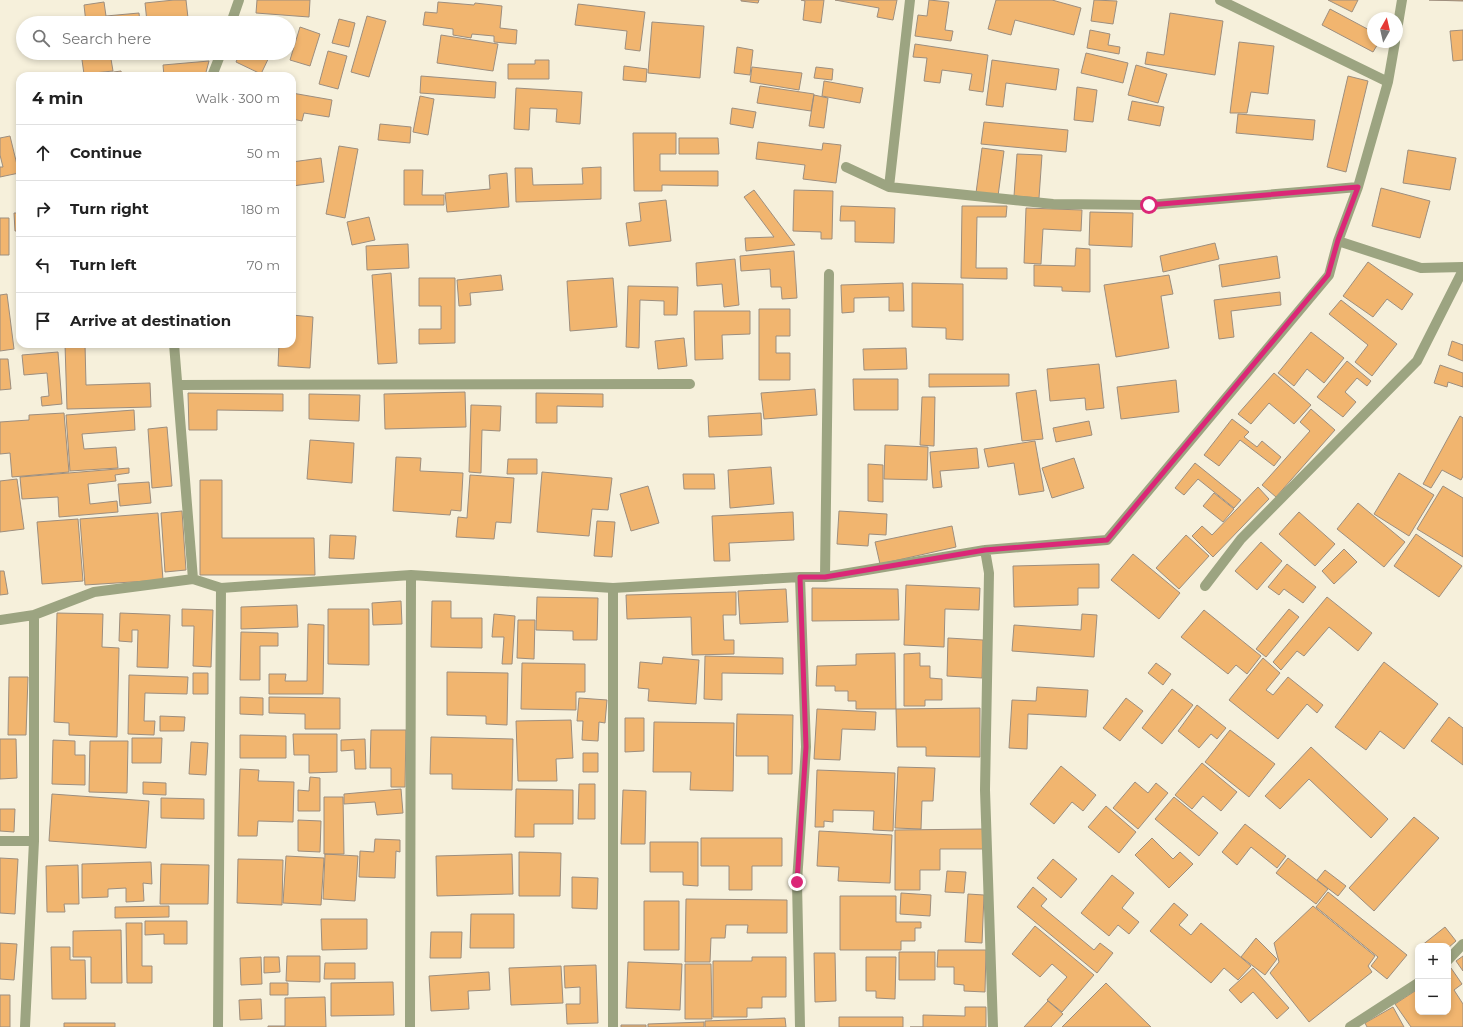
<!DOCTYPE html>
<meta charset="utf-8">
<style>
:root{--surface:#fff;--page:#f2f2f2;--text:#222;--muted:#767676;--line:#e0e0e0}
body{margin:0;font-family:Montserrat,sans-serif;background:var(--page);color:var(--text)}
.controls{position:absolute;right:12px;bottom:12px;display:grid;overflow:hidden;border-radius:8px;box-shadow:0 2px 6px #0003}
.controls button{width:36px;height:36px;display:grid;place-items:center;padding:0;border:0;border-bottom:1px solid var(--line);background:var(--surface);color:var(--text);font:20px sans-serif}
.compass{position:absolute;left:1367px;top:12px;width:36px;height:36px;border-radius:50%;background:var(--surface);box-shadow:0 2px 6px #0003;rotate:8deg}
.stop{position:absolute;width:12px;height:12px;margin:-9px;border:3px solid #db2777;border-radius:50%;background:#fff}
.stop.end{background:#db2777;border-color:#fff;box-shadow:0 1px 4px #0008}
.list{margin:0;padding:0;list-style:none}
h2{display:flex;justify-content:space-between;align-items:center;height:52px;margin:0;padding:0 16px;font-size:17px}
h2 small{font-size:13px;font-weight:400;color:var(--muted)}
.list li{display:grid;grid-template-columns:26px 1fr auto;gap:12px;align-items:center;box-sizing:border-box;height:56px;padding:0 16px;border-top:1px solid var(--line)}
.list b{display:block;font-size:15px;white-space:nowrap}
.list em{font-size:13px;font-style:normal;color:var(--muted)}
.icon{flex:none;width:22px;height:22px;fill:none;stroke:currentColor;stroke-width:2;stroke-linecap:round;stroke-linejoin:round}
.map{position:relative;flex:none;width:1463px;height:1027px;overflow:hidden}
.search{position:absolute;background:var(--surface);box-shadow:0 2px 6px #0003;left:16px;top:16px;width:280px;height:44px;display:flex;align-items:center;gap:10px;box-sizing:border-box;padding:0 14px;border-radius:22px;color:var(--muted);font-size:15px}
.panel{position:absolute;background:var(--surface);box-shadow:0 2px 6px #0003;left:16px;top:72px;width:280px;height:276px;border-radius:12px}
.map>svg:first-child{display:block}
.building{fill:#f1b56f;stroke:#9d8e7e}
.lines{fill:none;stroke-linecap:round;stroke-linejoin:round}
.minor{stroke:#9ca481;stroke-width:10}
.route{stroke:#db2777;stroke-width:5}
</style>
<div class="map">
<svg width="1463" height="1027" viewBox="0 0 1463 1027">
<rect width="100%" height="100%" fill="#f6f0db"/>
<!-- building -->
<path class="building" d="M174,0H186L188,18L147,22L145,3Z
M257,0H310L309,17L256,13Z
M741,0H759L758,3L741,1Z
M801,0H824L821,23L803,20L805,1Z
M835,0H897L893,20L877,17L879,8Z
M929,0L949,2L945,30L953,31L951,41L915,36L918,15L927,16Z
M996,0H1052L1081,8L1074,35L1015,20L1011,35L988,29Z
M1094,0L1117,1L1113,24L1091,21Z
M1328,0H1358L1352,12Z
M1429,0H1463V1Z
M104,2L106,16L139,13L140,23H86L84,5Z
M438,2L474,5L475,3L502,6L500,28L517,30L516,44L494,42V36L472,34L471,38L453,35V29L423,25L425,12L437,13Z
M578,4L645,12L640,51L625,49L627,31L575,25Z
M1330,9L1373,32V42H1379L1373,52L1322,25Z
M1170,13L1223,21L1215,75L1145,64L1147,52L1164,55Z
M367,16L386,21L369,77L351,72Z
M339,19L355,23L349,47L332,43Z
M652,22L704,26L700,78L648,73Z
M300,27L320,34L310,66L290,60Z
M1090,30L1110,34L1108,45L1120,47L1119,54L1087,48Z
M1463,30V60L1453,61L1450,31Z
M441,35L498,44L493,71L437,63Z
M1239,42L1274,46L1268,94L1251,92L1247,113H1230Z
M915,44L988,55L983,92L969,90L972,74L942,70L940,83L924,81L927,58L913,57Z
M737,47L753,50L750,75L734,73Z
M328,51L347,56L338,89L319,84Z
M81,53H110L113,71L84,74Z
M240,53H271L261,74L236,62Z
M1086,53L1128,63L1123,83L1081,73Z
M535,60H549V79H508V64H535Z
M992,60L1059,69L1056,90L1006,83L1003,107L986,105Z
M209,61L205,76H164L163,65Z
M1136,65L1167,74L1158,103L1128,95Z
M624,66L647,69L646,82L623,80Z
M752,67L802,73L799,90L750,82Z
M816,67L833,69L832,80L814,78Z
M121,71L122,76H84Z
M421,76L496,82L495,98L420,93Z
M1348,76L1368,81L1346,172L1327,167Z
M824,81L863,88L860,103L822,96Z
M760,86L814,94L811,111L757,103Z
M1077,87L1097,90L1093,122L1074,120Z
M516,88L582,92L580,124L556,122L557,109L530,108L529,130L514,129Z
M292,93L332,100L329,117L304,113L302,121L292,119Z
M814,95L828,98L824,128L809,126Z
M420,96L434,99L428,135L413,132Z
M1132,101L1164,107L1160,126L1128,120Z
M732,108L756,112L753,128L730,124Z
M1238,114L1315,120L1313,140L1236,133Z
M984,122L1068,130L1066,152L981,144Z
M380,124L411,127L410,143L378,140Z
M633,133H676V154H660V171H718V186L662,185V191H634Z
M10,136L19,173L0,177V167H3L0,155V138Z
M679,138H718L719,154H679Z
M758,142L822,150L823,143L841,145L836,183L803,179L805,165L756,159Z
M339,146L358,149L345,218L326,214Z
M982,148L1004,151L998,196L976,193Z
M1408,150L1456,158L1450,190L1403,183Z
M1017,154L1042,155L1039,198L1014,196Z
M321,158L324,182L292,186V162Z
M601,167V199L516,202L515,168H532L533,185L583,184L582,168Z
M404,170H423L422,195H444V205H404Z
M507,173L509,207L447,212L445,193L490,189L489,175Z
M1381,188L1430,201L1420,238L1372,226Z
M754,190L795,245L746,251L745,238L774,237L744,197Z
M794,190L833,191L832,239H821V232L793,231Z
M666,200L671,241L629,246L626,223L641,221L639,203Z
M841,206L895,208L894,243L855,242V221H840Z
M962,206H1007L1006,217H977L976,268H1007V279L961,278Z
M1026,208L1082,210L1081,231L1043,229L1041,264L1024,263Z
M1090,212L1133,213L1132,247L1089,245Z
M14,213H20V231H15Z
M369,217L375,240L352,245L347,222Z
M0,218H9V255H0Z
M292,231H294V248H292Z
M1215,243L1219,259L1163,272L1160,256Z
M408,244L409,268L367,270L366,246Z
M1076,248L1090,249V292L1062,291V287L1034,286V265L1075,266Z
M794,251L797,298L782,299L781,287H771L770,269L741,271L740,256Z
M1277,256L1280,278L1222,287L1219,265Z
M735,259L739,305L724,307L722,284L697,286L696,263Z
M1368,262L1413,294L1402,310L1387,299L1373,317L1343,296Z
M391,273L397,363L378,364L372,275Z
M501,275L503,290L470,293L471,305L459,306L457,280Z
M1169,275L1173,294L1161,296L1169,348L1116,357L1104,285Z
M419,278H455V343L419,344V329H441V306H419Z
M613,278L617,327L570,331L567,281Z
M903,283L904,311H889V297L854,298V312L842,313L841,285Z
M912,283L963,284V340L946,339V328L912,327Z
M628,286L678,287L677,315H664V301L640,300L639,348L626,347Z
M1280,292L1281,305L1231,311L1234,337L1219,339L1214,300Z
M7,294L14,349L0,351V295Z
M1341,300L1397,344L1372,376L1355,362L1368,345L1329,314Z
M759,309H790V336H776V353H790V380H759Z
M694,311H750V334L722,335L723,359L695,360Z
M292,315L313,317L310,368L278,366L279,344H292Z
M1311,332L1344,358L1324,383L1307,369L1294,386L1278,373Z
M684,338L687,366L658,369L655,341Z
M1452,341L1463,345V361L1448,355Z
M65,344H85L86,385L150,383L151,407L67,409Z
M906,348L907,369L864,370L863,349Z
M58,352L62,404L42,406L41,397L49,396L47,373L24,375L22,355Z
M0,359H8L11,389L0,390Z
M1347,361L1371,381L1367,386L1357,378L1345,392L1356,402L1343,417L1317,397Z
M1099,364L1104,408L1086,410L1085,398L1050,401L1047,369Z
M1440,365L1463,373V387L1448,382L1447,387L1434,383Z
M1274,373L1311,405L1294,424L1269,403L1251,424L1238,414Z
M929,374H1009V386L929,387Z
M853,379H898V410H854Z
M1176,380L1179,412L1121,419L1117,387Z
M815,389L817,415L764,419L761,393Z
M1036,390L1043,439L1022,441L1016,393Z
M465,392L466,427L385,429L384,394Z
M188,393L283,394V411L217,410V430H189Z
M536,393L603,394V407L557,406V423H536Z
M309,394L360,395L359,421L309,419Z
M922,397H935L934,446L920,445Z
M471,405L501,406L500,431L482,430L481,473L469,472Z
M1311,409L1335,430L1276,497L1262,485L1310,431L1300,422Z
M134,410L135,430L82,434L84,449L116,447L118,468L70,471L66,415Z
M64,413L69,472L12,477L10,453L0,454V422L29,420V415Z
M761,413L762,435L709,437L708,416Z
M1460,416L1463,418V476L1461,480L1442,470L1431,488L1423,484Z
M1232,419L1249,432L1244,437L1257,447L1262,441L1281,457L1274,466L1240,440L1219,466L1204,455Z
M1089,421L1092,435L1056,442L1053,428Z
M167,427L172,486L152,488L148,429Z
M310,440L354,443L352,483L307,479Z
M1035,441L1044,491L1019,495L1014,463L988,467L984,449Z
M885,445L928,447L927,480L884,479Z
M977,448L979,468L940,471L942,487L933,488L930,452Z
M396,457L421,458L420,471L463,473L461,511L451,510L450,515L393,511Z
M1074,458L1084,488L1052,498L1042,468Z
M508,459H537V474H507Z
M1195,463L1241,500L1234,508L1198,479L1184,495L1175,488Z
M868,464L883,465V502L868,501Z
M771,467L774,504L730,508L728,470Z
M129,468V473L115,475L116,481L88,484L90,504L117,501L118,512L59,517L58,497L22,499L20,477Z
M542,472L612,478L608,510L592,509L589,536L537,532Z
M1399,473L1434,495L1409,536L1374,514Z
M683,474H714L715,489H684Z
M470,475L514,478L511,523L496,522L494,539L456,537L458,517L467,518Z
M17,479L24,529L0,532V481Z
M200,480H222V538H314L315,575H200Z
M149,482L151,503L120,506L118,484Z
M648,486L659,523L631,531L620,494Z
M1443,486L1463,498V557L1417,529Z
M1258,487L1269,499L1213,557L1192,536L1202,526L1212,535Z
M1214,493L1234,509L1223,522L1203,506Z
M1358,503L1405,542L1384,567L1337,529Z
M182,511L186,570L165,572L161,513Z
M839,511L887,514L886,535L869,534L868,546L837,544Z
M793,512L794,540L729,543L730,561H714L712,516Z
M1299,512L1335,544L1315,566L1279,534Z
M158,513L163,580L85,585L80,519Z
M78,519L83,581L42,584L37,522Z
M597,521L615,522L612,557L594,556Z
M952,526L956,547L880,564L875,542Z
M1416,534L1462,566L1439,597L1394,566Z
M330,535L356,536L354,559L329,558Z
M1186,535L1209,556L1179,589L1156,568Z
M1261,542L1282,561L1257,590L1235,571Z
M1344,549L1357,562L1334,584L1322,571Z
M1133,554L1180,593L1159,619L1111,580Z
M1099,564V588H1078V605L1014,607L1013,566Z
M1287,564L1316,587L1303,603L1284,589L1279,595L1268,587Z
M0,571H4L8,594L0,595Z
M906,585L980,588L979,610L945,609L944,647L904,645Z
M812,588L898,589L899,620L812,621Z
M786,589L788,622L740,624L738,591Z
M736,592V615H723L724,640H734V654L692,655L691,617L627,619L626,595Z
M537,597L598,598L597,640H573V631L536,630Z
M1327,597L1372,633L1358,651L1329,627L1304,656L1297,651L1281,670L1273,662Z
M401,601L402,624L373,625L372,603Z
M432,601H451V618H482V648L431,647Z
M297,605L298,627L241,629V607Z
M182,609L213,610L211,667L193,666L194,626H182Z
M328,609H369V665L328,664Z
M1289,609L1299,617L1266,657L1256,649Z
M1204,610L1261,656L1247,674L1236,665L1228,674L1181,637Z
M57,613L103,614L102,647L119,648L117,737L69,735V723L54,722Z
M120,613L170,615L168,668L137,667L138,630H132V642L119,641Z
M494,614L515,616L512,664H502L504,637H492Z
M1082,614L1097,615L1094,657L1012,651L1014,625L1081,630Z
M518,620H535L534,659L517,658Z
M308,624L324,625L323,694H269V674H286L285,681H307Z
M241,632L278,633V646H260V680H240Z
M948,638L983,640L982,678L947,676Z
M895,653L896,709H856V701H848V691H835V686H816L817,666L856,665V654Z
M920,653V666H930V678L942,679V700H925V706H904V654Z
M705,656L783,658V674L722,673V700L704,699Z
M663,657L699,660L696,704L648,701L649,689L638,688L640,662L662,664Z
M1263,658L1280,673L1266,690L1273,695L1288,677L1323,705L1317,713L1307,704L1278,739L1229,700Z
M1384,662L1438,704L1404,749L1380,731L1366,750L1335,727Z
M522,663L585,664V692H576V710L521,709Z
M1156,663L1171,674L1163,685L1148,673Z
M447,672L508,673L507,725L486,724V716L447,715Z
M193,673H208V694H193Z
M129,675L188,677L187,694L145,693L144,721H155L154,735L128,734Z
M9,677H28L26,735H8Z
M1037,687L1088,690L1086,717L1028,714L1027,749L1009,748L1012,700L1036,701Z
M1172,689L1193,705L1162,744L1142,728Z
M240,697L263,698V715L240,714Z
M269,697L340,698V729H305V714L269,713Z
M579,698L607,700L605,723L599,722L598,741L582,740L583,721H577Z
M1126,698L1143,711L1120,741L1103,728Z
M1197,705L1226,728L1217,739L1211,734L1199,748L1178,731Z
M980,708V757L926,756V747H897L896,709Z
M817,709L876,712L875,730L842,729L840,760L814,759Z
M737,714L793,715L792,774H768V756H736Z
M160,716L185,717L184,731H160Z
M1449,717L1463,728V765L1431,741Z
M625,718H644V751L625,752Z
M571,720L573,758L556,759L557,781H518L516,721Z
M654,722L734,723L733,791L690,790L691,772H653Z
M371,730H406L405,787H391V768H370Z
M1230,730L1275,764L1249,797L1205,762Z
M293,734H337V772L309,773V755H294Z
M240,735L286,736V758H240Z
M431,737L513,739L512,790L452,789V774H430Z
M132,738H162L161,763H132Z
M0,739H16L17,778L0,779Z
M365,739L366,769H355L354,750L341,751V740Z
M53,740L75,741V755H85V785L52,784Z
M90,741H128L127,793L89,792Z
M191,742L208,743L206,775L189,774Z
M1311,747L1388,819L1371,838L1309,779L1280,809L1265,796Z
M583,753H598V772H583Z
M1202,763L1237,792L1221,811L1203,796L1192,809L1175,795Z
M1061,766L1096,795L1083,811L1072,802L1054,824L1030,804Z
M898,767L935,768L933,801H922L921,829L895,828Z
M240,769L259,770L258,781L294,782L293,822L258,821L257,836H238Z
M817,770L895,773L893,831L873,830L874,811L833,810V822L824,821V827H815Z
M310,777L320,778V811H298V790L309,791Z
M143,782L166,783V795L143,794Z
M1135,782L1148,793L1156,783L1168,793L1138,829L1113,808Z
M579,784H595V819H578Z
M401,789L403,813L377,815L375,802L344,804V794Z
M516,789L573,790V824H534V837H515Z
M623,790L646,791L645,844H621Z
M52,794L149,801L146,848L49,841Z
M324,797H343L344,854H324Z
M1174,797L1218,833L1199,856L1155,819Z
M161,798L204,799V819L161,818Z
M1106,806L1136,832L1119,853L1088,827Z
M0,809H15L14,832L0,831Z
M1414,817L1439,838L1374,911L1349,888Z
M298,820L321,821L320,852L298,851Z
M1245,824L1286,856L1277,868L1251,847L1237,865L1222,852Z
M983,829V849H940V870H920V890H895V830Z
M819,831L892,835L890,883L838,881L839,867L817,866Z
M701,838H782V866H752V890H729V866H701Z
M1152,838L1173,859L1180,852L1193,864L1169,888L1135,855Z
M375,839L400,840V852L396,851L395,878L359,877L360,851L374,852Z
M650,842H698V886L683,885V872H650Z
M519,852L561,853L560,896H519Z
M325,854L358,856L355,901L323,899Z
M512,854L513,894L437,896L436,856Z
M286,856L324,858L321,905L283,903Z
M0,858L18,859L15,914L0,913Z
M1288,858L1328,889L1316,904L1276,873Z
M238,859L283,860L282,905L237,903Z
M1053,859L1077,879L1061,898L1037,878Z
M151,862L152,884L143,883L144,901L126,902V888L108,889V897L82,898V864Z
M161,864L209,865L208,904H160Z
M78,865L79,904H64L65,912H47L46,866Z
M1325,870L1346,886L1338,896L1317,880Z
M947,871L966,872L964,893L945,892Z
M1112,875L1134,893L1122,908L1139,922L1129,934L1118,925L1109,936L1081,913Z
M572,877L598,878L597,909L572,908Z
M1033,887L1047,899L1041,906L1094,950L1100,943L1113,953L1097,973L1017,907Z
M1328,892L1407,955L1387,979L1371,966L1378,957L1316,907Z
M901,893L931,895L930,916L900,914Z
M968,894L984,895L982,943L965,942Z
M840,896H896V922H921V928H915V941H901V950H840Z
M686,899L787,900V933H747L748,925H726L725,938H711L710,962H685Z
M644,901H679V950H644Z
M1174,903L1188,915L1179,925L1191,935L1201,923L1251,966L1238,980L1224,968L1211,983L1150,931Z
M169,906V917L115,918V907Z
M1313,906L1375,956L1368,966L1372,972L1309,1022L1270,973L1279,962L1274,943Z
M471,914H514V948H470Z
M321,919H367V949L322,950Z
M145,921H187V944H164V934L145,935Z
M126,923H142V966H152V983H127Z
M1035,926L1094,975L1062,1012L1047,1000L1067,977L1052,964L1040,977L1012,954Z
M1445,927L1456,941L1448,948V946H1421Z
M121,930L122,983H91V957H73V931Z
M431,932H462L461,958H430Z
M1256,938L1277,959L1265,975L1241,957Z
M0,943L17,944L14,980L0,979Z
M51,947H70V960H85L86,999H52Z
M938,950H986L985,992L964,991V985L954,984V967H937Z
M899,952H935V980H899Z
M814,953H835L836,1001L815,1002Z
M287,956H320V982L286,981Z
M1463,956V971L1456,961Z
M261,957L262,984L241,985L240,958Z
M264,957H279L280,972L264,973Z
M752,957H786V997H762V1008H747V1017H713V961H752Z
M866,957H896L895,999L876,998V991H866Z
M628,962L682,964L680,1010L626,1008Z
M325,963H355V979H324Z
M685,964H711L712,1019H685Z
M596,965L598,1023L567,1024L566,1004H580V987L565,988L564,966Z
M561,966L563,1003L511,1005L509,968Z
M1253,968L1289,1008L1277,1019L1253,992L1241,1003L1229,990Z
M1451,968L1462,984L1454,990L1463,1004V1027H1411L1395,1004L1418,989V1012H1448V970Z
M489,972L490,990L468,991L469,1009L431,1011L429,976Z
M393,982L394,1015L331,1016V983Z
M270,983H288V995H270Z
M1106,983L1151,1027H1062Z
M0,995H10V1027H0Z
M325,997L326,1027H268V1026H285V998Z
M261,999L262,1019L240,1020L239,1000Z
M1048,1001L1063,1014L1051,1027H1024Z
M965,1007H986V1027H910H923V1015L965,1016Z
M1393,1007L1404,1027H1367L1365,1023Z
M839,1017H903V1027H839Z
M785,1018L786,1027H705V1021Z
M704,1022V1027H648V1024Z
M64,1023H115V1027H64Z
M621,1025H646V1027H621Z"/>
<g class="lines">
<!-- minor -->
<path class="minor" d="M1220,0L1388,82
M231,23L239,0
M1397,30L1402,0
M212,76L221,53
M846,167L889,187L1053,204L1149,205L1358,187
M889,187L910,0
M1338,241L1421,268L1463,267
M174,344L193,579
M178,385L690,384
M985,550L989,573L985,790L993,1027
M825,577L829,274
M1205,586L1241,539L1417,361L1463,270
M0,620L34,615L94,592L193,579L221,588L411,575L613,588L800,577H825L985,550L1107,540L1329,275L1338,241L1358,187L1388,82L1395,42
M0,841H34
M1448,960L1463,944
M25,1027L34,841V615
M218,1027L221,588
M410,1027L411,575
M613,1027V588
M800,1027L797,882L806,747L800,577
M1350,1027L1418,983"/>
</g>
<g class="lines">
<!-- route -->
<path class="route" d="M797,882L806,747L800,577H825L985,550L1107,540L1328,275L1338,240L1358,187L1149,205"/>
</g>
</svg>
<div class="controls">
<button>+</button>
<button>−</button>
</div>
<svg class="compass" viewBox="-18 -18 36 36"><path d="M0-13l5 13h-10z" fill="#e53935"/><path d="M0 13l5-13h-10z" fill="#767676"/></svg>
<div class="stop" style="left:1149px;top:205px"></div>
<div class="stop end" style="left:797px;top:882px"></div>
<div class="search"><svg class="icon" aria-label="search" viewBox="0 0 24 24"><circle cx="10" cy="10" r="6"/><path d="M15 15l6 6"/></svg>Search here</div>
<section class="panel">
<h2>4 min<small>Walk · 300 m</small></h2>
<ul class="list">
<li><svg class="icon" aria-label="ahead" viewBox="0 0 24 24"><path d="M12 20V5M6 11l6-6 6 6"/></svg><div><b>Continue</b></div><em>50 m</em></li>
<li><svg class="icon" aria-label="right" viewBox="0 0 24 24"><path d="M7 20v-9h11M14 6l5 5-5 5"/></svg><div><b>Turn right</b></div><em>180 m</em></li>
<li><svg class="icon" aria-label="left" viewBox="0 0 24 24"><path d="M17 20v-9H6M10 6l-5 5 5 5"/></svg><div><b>Turn left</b></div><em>70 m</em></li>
<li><svg class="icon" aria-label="arrive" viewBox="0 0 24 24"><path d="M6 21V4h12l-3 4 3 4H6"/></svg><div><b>Arrive at destination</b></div></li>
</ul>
</section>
</div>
